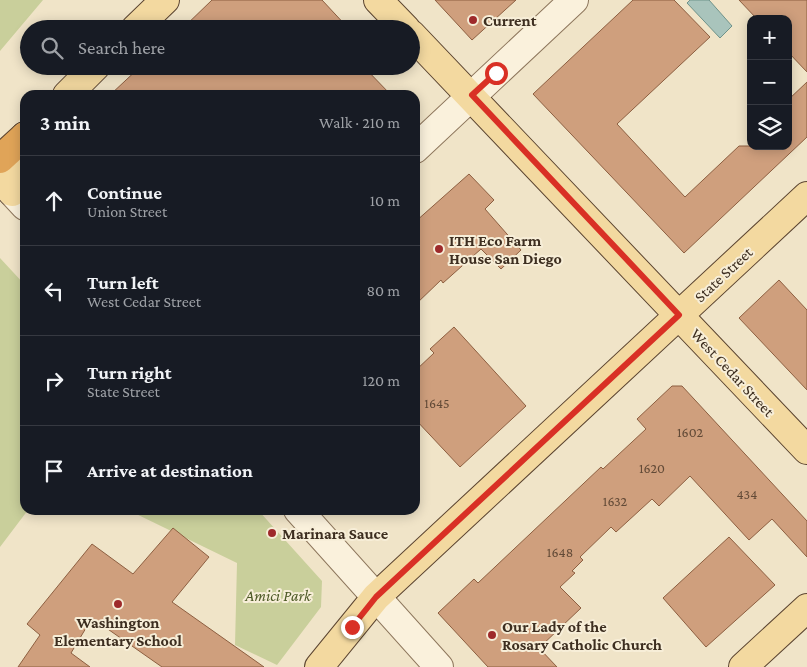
<!DOCTYPE html>
<meta charset="utf-8">
<style>
:root{--surface:#171b24;--page:#242831;--text:#f1f3f6;--muted:#9ea1a6;--line:#363941}
body{margin:0;font-family:"Crimson Pro",serif;background:var(--page);color:var(--text)}
.controls{position:absolute;right:15px;top:15px;display:grid;overflow:hidden;border-radius:10px;box-shadow:0 2px 12px #0003}
.controls button{width:45px;height:45px;display:grid;place-items:center;padding:0;border:0;border-bottom:1px solid var(--line);background:var(--surface);color:var(--text);font:25px sans-serif}
.stop{position:absolute;width:15px;height:15px;margin:-11px;border:4px solid #d93025;border-radius:50%;background:#fff}
.stop.end{background:#d93025;border-color:#fff;box-shadow:0 1px 5px #0008}
.list{margin:0;padding:0;list-style:none}
h2{display:flex;justify-content:space-between;align-items:center;height:65px;margin:0;padding:0 20px;font-size:21px}
h2 small{font-size:16px;font-weight:400;color:var(--muted)}
.list li{display:grid;grid-template-columns:32px 1fr auto;gap:15px;align-items:center;box-sizing:border-box;height:90px;padding:0 20px;border-top:1px solid var(--line)}
.list b{display:block;font-size:19px;white-space:nowrap}
.list p{margin:0;font-size:16px;white-space:nowrap;color:var(--muted)}
.list em{font-size:16px;font-style:normal;color:var(--muted)}
.icon{flex:none;width:28px;height:28px;fill:none;stroke:currentColor;stroke-width:2;stroke-linecap:round;stroke-linejoin:round}
.map{position:relative;flex:none;width:807px;height:667px;overflow:hidden}
.search{position:absolute;background:var(--surface);box-shadow:0 2px 12px #0003;left:20px;top:20px;width:400px;height:55px;display:flex;align-items:center;gap:12px;box-sizing:border-box;padding:0 18px;border-radius:28px;color:var(--muted);font-size:19px}
.panel{position:absolute;background:var(--surface);box-shadow:0 2px 12px #0003;left:20px;top:90px;width:400px;height:425px;border-radius:15px}
.map>svg:first-child{display:block}
.green{fill:#c9cf9b}
.water{fill:#a9c4bc;stroke:#6f938a}
.building{fill:#cf9f7d;stroke:#8d5f41}
.lines{fill:none;stroke-linecap:round;stroke-linejoin:round}
.minor-casing{stroke:#8d765c;stroke-width:30}
.major-casing{stroke:#5b4430;stroke-width:30}
.highway-casing{stroke:#5b4430;stroke-width:30}
.minor{stroke:#faf1dc;stroke-width:28}
.major{stroke:#f3d9a0;stroke-width:28}
.highway{stroke:#e0a458;stroke-width:28}
.route{stroke:#d93025;stroke-width:6}
.poi-dot{fill:#9e2a2b;stroke:#f7eed8;stroke-width:2}
.labels{text-anchor:middle;stroke-width:4;stroke-linejoin:round;paint-order:stroke}
.number-label{font-size:14px;fill:#624a37}
.poi-label{font-size:16px;font-weight:bold;fill:#3d2e20;stroke:#f7eed8;text-anchor:start}
.street-label{font-size:16px;fill:#3d2e20;stroke:#f7eed8}
.park-label{font-size:16px;font-style:italic;fill:#4d5a26;stroke:#f7eed8}
</style>
<div class="map">
<svg width="807" height="667" viewBox="0 0 807 667">
<rect width="100%" height="100%" fill="#f0e4c8"/>
<!-- green -->
<path class="green" d="M0,0H43L0,51Z
M0,258L25,285V510H28L0,547Z
M128,510H258L322,581L321,607L277,665L235,645L237,563Z"/>
<!-- water -->
<path class="water" d="M690,0H709L732,26L720,38L687,3Z"/>
<!-- building -->
<path class="building" d="M212,0H322L349,29H182Z
M435,0H516L472,40Z
M633,0H674L710,37L617,124L685,197L739,146H788V100L807,82V137L684,253L533,94Z
M739,0H807V72L788,52V19H757Z
M141,66H363L391,95H110Z
M469,174L494,200L485,209L521,250L501,269L481,249L443,283L441,280L415,305V222Z
M779,280L807,310V390L739,318Z
M454,327L526,406L460,467L415,419V371L434,353L430,349Z
M672,386H682L807,521V557L772,519L749,540L690,476L659,506L652,499L616,532L611,527L580,557L583,560L572,571L575,573L560,587L581,608L539,648L557,667H488L438,613L474,579L478,583L601,467L603,469L646,429L637,419Z
M173,528L209,557L172,602L264,667H162L92,618L71,653L90,667H18L40,635L27,624L92,544L133,574Z
M729,537L775,585L706,647L663,598Z"/>
<g class="lines">
<defs>
<path id="minor" d="M415,149L574,0
M12,192L25,206
M298,510L439,667"/>
<path id="major" d="M378,0L406,29
M135,29L165,0
M411,34L807,450
M67,95L96,66
M12,192C2,173 13,152 25,136
M319,667L376,597L807,196
M743,667L807,608"/>
<path id="highway" d="M0,159L25,136"/>
</defs>
<!-- minor casing -->
<use href="#minor" class="minor-casing"/>
<!-- major casing -->
<use href="#major" class="major-casing"/>
<!-- highway casing -->
<use href="#highway" class="highway-casing"/>
<!-- minor -->
<use href="#minor" class="minor"/>
<!-- major -->
<use href="#major" class="major"/>
<!-- highway -->
<use href="#highway" class="highway"/>
</g>
<g class="lines">
<!-- route -->
<path class="route" d="M352,627L376,597L679,315L472,95L496,73"/>
</g>
<!-- markers -->
<g class="poi-dot">
<circle cx="473" cy="20" r="5"/>
<circle cx="439" cy="249" r="5"/>
<circle cx="272" cy="533" r="5"/>
<circle cx="118" cy="604" r="5"/>
<circle cx="492" cy="635" r="5"/>
</g>
<g class="labels">
<!-- number labels -->
<g class="number-label">
<text x="437" y="408">1645</text>
<text x="690" y="437">1602</text>
<text x="652" y="473">1620</text>
<text x="747" y="499">434</text>
<text x="615" y="506">1632</text>
<text x="560" y="557">1648</text>
</g>
<!-- poi labels -->
<g class="poi-label">
<text x="483" y="26">Current</text>
<text x="449" y="246">ITH Eco Farm<tspan x="449" dy="18">House San Diego</tspan></text>
<text x="282" y="539">Marinara Sauce</text>
<text x="118" y="628" text-anchor="middle">Washington<tspan x="118" dy="18">Elementary School</tspan></text>
<text x="502" y="632">Our Lady of the<tspan x="502" dy="18">Rosary Catholic Church</tspan></text>
</g>
<!-- street labels -->
<g class="street-label">
<text transform="translate(723 274) rotate(-43)" y="6">State Street</text>
<text transform="translate(733 372) rotate(47)" y="6">West Cedar Street</text>
</g>
<!-- park labels -->
<g class="park-label">
<text x="278" y="601">Amici Park</text>
</g>
</g>
</svg>
<div class="controls">
<button>+</button>
<button>−</button>
<button><svg class="icon" aria-label="layers" viewBox="0 0 24 24"><path d="M12 4l9 5-9 5-9-5zM3 14l9 5 9-5"/></svg></button>
</div>
<div class="stop" style="left:496px;top:73px"></div>
<div class="stop end" style="left:352px;top:627px"></div>
<div class="search"><svg class="icon" aria-label="search" viewBox="0 0 24 24"><circle cx="10" cy="10" r="6"/><path d="M15 15l6 6"/></svg>Search here</div>
<section class="panel">
<h2>3 min<small>Walk · 210 m</small></h2>
<ul class="list">
<li><svg class="icon" aria-label="ahead" viewBox="0 0 24 24"><path d="M12 20V5M6 11l6-6 6 6"/></svg><div><b>Continue</b><p>Union Street</p></div><em>10 m</em></li>
<li><svg class="icon" aria-label="left" viewBox="0 0 24 24"><path d="M17 20v-9H6M10 6l-5 5 5 5"/></svg><div><b>Turn left</b><p>West Cedar Street</p></div><em>80 m</em></li>
<li><svg class="icon" aria-label="right" viewBox="0 0 24 24"><path d="M7 20v-9h11M14 6l5 5-5 5"/></svg><div><b>Turn right</b><p>State Street</p></div><em>120 m</em></li>
<li><svg class="icon" aria-label="arrive" viewBox="0 0 24 24"><path d="M6 21V4h12l-3 4 3 4H6"/></svg><div><b>Arrive at destination</b></div></li>
</ul>
</section>
</div>
